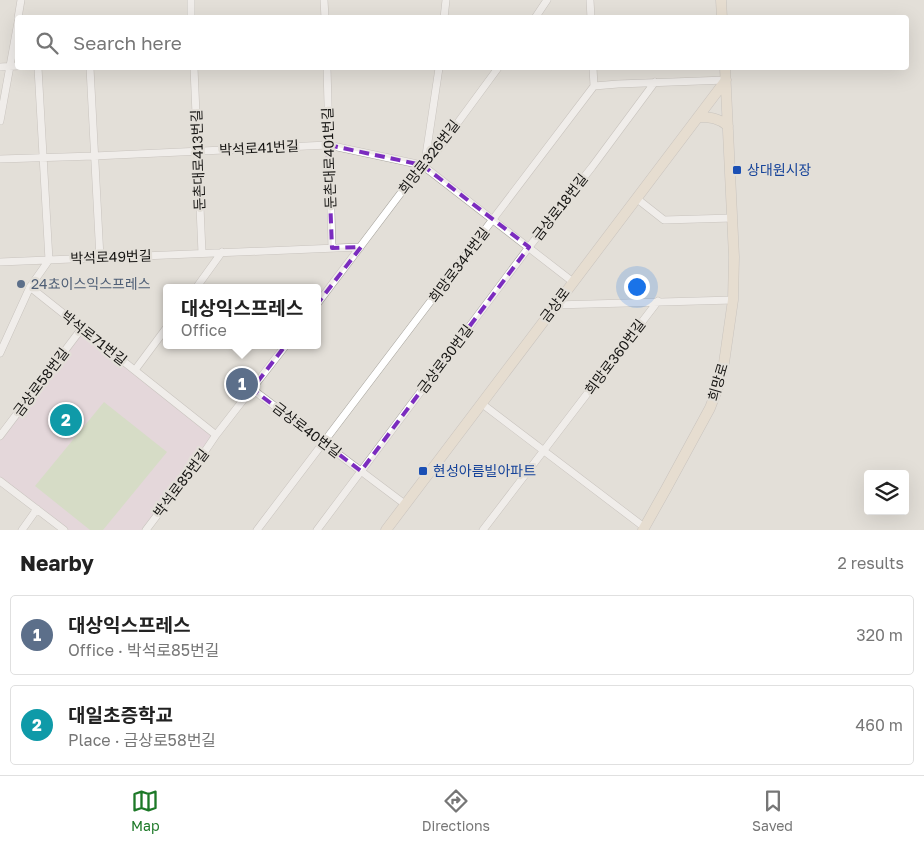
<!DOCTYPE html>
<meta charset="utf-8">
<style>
:root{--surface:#fff;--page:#f2f2f2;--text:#222;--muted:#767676;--line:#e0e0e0;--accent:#1d7928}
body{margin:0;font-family:"Golos Text","Noto Sans KR",sans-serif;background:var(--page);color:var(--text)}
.controls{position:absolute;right:15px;bottom:15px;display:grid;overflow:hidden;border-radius:5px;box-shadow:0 5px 20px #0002}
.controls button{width:45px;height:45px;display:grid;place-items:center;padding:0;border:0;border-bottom:1px solid var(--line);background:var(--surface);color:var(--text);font:25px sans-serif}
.you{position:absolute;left:636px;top:286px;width:18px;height:18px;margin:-12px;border:4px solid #fff;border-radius:50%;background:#1a73e8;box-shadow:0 0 0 8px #1a73e833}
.badge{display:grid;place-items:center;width:32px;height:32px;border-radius:50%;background:var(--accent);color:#fff;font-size:16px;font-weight:700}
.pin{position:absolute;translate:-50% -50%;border:2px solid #fff;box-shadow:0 1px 5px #0006}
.popup{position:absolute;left:163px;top:284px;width:158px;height:65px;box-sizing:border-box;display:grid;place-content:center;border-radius:5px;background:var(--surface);filter:drop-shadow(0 1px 4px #0005);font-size:16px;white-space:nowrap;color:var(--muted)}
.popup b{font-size:19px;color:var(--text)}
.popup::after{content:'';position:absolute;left:50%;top:100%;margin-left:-10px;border:10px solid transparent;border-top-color:var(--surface)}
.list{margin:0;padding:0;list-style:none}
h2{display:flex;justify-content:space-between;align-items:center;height:65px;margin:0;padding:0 20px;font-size:21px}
h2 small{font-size:16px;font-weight:400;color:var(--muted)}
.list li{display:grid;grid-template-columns:32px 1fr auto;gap:15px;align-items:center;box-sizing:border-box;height:80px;margin:0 10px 10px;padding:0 10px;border:1px solid var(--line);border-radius:5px}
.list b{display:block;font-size:19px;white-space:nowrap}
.list p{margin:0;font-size:16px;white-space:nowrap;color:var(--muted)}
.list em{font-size:16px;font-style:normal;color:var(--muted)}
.icon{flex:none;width:28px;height:28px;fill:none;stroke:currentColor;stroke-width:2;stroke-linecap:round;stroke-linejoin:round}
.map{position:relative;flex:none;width:924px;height:530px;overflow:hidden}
.search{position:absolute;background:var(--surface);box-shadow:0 5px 20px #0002;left:15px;right:15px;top:15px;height:55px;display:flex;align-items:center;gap:12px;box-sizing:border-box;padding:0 18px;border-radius:5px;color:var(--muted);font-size:19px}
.sheet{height:245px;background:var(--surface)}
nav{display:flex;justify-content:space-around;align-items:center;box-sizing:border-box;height:70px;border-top:1px solid var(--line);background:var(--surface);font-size:14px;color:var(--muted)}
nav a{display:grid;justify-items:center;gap:2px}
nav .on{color:var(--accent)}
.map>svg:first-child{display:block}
.education{fill:#e4cedc}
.green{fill:#c6daaf}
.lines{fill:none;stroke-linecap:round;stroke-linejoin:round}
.street-casing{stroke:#a7a49d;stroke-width:8}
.secondary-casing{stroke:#a7a49d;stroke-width:11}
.street{stroke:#fff;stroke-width:7}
.secondary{stroke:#e9dbc5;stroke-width:10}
.marked{fill:none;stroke:#7b2cbf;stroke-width:4;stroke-dasharray:10 6;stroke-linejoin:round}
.transit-dot{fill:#1a4fb4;stroke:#e3dfd8;stroke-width:2}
.service-dot{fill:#5c6f8a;stroke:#e3dfd8;stroke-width:2}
.labels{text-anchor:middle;stroke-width:4.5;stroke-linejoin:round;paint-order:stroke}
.street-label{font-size:14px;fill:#161513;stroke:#e3dfd8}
.transit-label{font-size:14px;fill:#164399;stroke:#e3dfd8;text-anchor:start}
.service-label{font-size:14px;fill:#4e5e75;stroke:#e3dfd8;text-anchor:start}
</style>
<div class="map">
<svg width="924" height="530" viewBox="0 0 924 530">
<rect width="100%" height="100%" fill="#e3dfd8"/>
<!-- education -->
<path class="education" d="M82,330L213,436L142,530H67L0,481V436Z"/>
<!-- green -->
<path class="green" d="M104,402L167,452L103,530H90L35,486Z"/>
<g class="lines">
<defs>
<path id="street" d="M191,0V18
M324,0L325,18
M590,0L591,18
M18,18L21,0
M444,18L446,0
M535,18L547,0
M0,67L18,66
M90,68L100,258
M194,68L202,253
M327,68L332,248
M594,86L618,84L726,80
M0,121L18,22
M0,159L94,156L328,145L422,165L573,282
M425,162L439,68
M636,198L664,220L732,218
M0,262L360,247
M30,287L216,435
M196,288L222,252
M317,304L422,165L434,155L498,68
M555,305L733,300
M0,353L30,287L49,260L38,68
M135,370L167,327
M252,389L406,505
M481,403L644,527
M0,436L82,328
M0,481L64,530
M22,530L37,509
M146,530L199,460L216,435L286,345
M257,530L594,86L593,68
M317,530L529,247L592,167L655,82
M483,530L658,301"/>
<path id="secondary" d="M721,0L722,18
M698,117C710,117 719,118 728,126
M386,530L726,80
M643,530L666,489L710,408L718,387L724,363L733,300L734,257L725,68"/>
</defs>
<!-- street casing -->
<use href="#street" class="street-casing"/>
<!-- secondary casing -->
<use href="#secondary" class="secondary-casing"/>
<!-- street -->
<use href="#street" class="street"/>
<!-- secondary -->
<use href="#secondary" class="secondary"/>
</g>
<!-- marked area -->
<path d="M0 0H924V530H0ZM328,145L422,165L529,247L361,471L252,389L361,247L332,248Z" fill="#e3dfd8" fill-opacity=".55" fill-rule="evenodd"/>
<path class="marked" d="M328,145L422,165L529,247L361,471L252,389L361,247L332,248Z"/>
<!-- markers -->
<g class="transit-dot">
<rect x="732" y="165" width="10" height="10" rx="2.5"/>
<rect x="418" y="466" width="10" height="10" rx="2.5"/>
</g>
<circle class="service-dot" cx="21" cy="284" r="5"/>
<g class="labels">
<!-- street labels -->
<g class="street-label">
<text transform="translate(259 148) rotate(-3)" y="5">박석로41번길</text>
<text transform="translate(429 157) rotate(-52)" y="5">희망로326번길</text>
<text transform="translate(329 158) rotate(-92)" y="5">둔촌대로401번길</text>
<text transform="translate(198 160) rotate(-92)" y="5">둔촌대로413번길</text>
<text transform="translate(560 207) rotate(-52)" y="5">금상로18번길</text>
<text transform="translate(111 257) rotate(-2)" y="5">박석로49번길</text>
<text transform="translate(459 265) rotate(-53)" y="5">희망로344번길</text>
<text transform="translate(555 305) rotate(-53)" y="5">금상로</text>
<text transform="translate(94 338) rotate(38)" y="5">박석로71번길</text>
<text transform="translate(615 357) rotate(-53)" y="5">희망로360번길</text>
<text transform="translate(445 359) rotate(-53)" y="5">금상로30번길</text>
<text transform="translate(41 382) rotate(-53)" y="5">금상로58번길</text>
<text transform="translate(718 382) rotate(-74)" y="5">희망로</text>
<text transform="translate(307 430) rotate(37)" y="5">금상로40번길</text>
<text transform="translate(181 483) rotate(-53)" y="5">박석로85번길</text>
</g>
<!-- transit labels -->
<g class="transit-label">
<text x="747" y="175">상대원시장</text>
<text x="433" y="476">현성아름빌아파트</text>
</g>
<!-- service labels -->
<g class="service-label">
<text x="31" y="289">24쵸이스익스프레스</text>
</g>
</g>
</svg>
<div class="controls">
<button><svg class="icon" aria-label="layers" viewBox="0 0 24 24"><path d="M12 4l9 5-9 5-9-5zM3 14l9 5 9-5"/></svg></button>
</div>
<div class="you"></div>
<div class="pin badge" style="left:242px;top:384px;background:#5c6f8a">1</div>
<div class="popup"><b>대상익스프레스</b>Office</div>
<div class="pin badge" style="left:66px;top:420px;background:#0f9aa8">2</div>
<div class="search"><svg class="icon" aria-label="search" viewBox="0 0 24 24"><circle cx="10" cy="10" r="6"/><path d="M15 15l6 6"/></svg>Search here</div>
</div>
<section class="sheet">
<h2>Nearby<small>2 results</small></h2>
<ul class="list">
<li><span class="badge" style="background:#5c6f8a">1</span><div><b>대상익스프레스</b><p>Office · 박석로85번길</p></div><em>320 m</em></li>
<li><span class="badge" style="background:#0f9aa8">2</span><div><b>대일초증학교</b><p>Place · 금상로58번길</p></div><em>460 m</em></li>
</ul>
</section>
<nav>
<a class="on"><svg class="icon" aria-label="map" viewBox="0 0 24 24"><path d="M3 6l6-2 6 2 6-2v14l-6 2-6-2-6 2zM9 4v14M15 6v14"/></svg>Map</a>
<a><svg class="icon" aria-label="directions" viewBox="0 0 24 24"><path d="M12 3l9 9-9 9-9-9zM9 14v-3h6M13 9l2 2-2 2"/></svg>Directions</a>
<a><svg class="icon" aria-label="saved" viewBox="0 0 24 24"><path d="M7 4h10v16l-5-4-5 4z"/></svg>Saved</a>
</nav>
